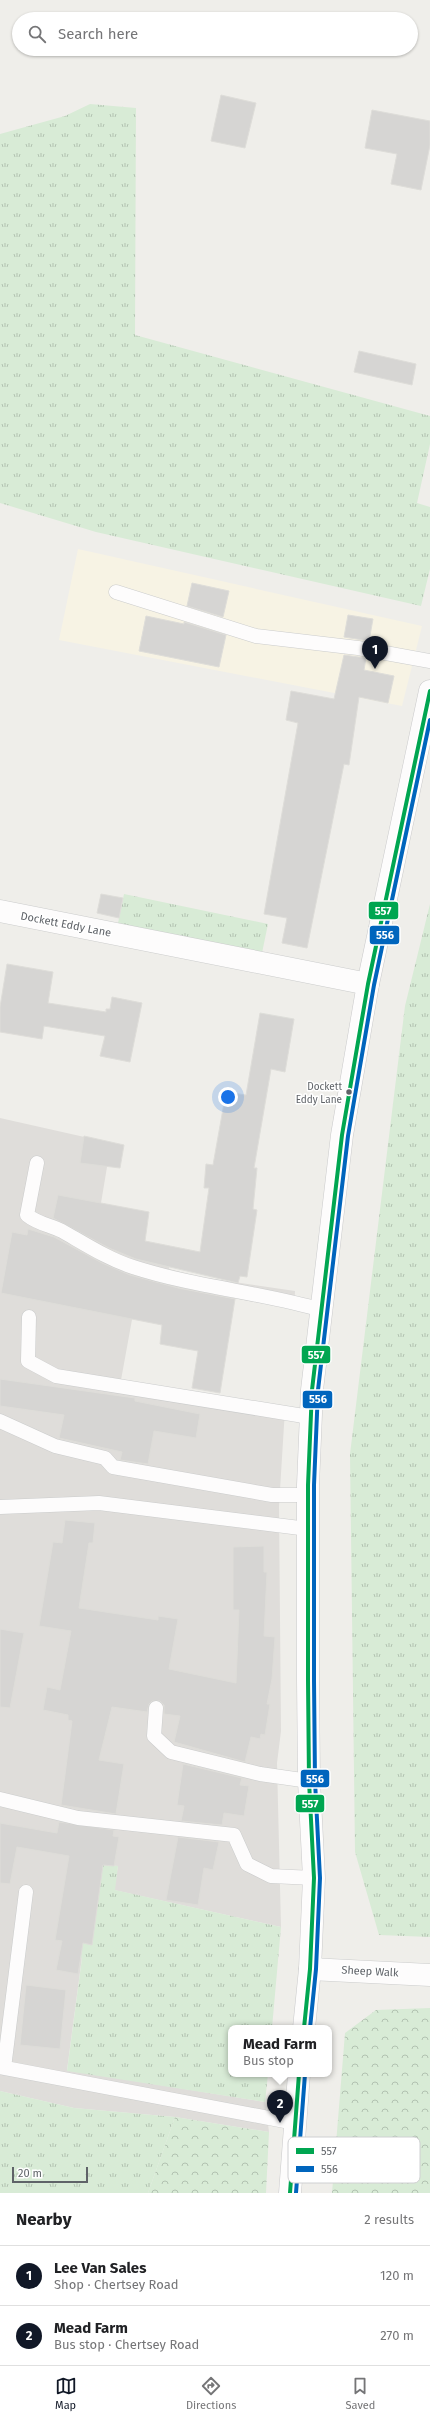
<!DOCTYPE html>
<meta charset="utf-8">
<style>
:root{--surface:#fff;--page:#f6f6f6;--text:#202124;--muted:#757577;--line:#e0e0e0;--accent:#111827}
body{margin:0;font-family:"Fira Sans",sans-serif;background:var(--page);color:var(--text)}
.scale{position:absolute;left:12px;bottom:10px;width:76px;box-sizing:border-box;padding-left:4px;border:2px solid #5f6368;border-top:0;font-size:11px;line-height:14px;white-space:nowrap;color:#5f6368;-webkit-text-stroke:3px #fff;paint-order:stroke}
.you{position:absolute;left:228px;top:1097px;width:14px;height:14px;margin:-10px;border:3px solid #fff;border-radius:50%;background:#1a73e8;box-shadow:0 0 0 6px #1a73e833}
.badge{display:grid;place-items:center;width:26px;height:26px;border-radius:50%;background:var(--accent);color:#fff;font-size:13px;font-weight:700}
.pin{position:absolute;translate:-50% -33px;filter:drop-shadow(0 1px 2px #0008)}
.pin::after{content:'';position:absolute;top:21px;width:14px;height:12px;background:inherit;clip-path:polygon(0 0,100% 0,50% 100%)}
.popup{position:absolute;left:228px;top:2025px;width:104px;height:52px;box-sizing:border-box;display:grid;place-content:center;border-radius:8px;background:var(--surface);filter:drop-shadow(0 1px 3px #0005);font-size:13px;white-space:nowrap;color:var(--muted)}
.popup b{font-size:15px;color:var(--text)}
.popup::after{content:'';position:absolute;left:50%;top:100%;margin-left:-8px;border:8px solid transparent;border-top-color:var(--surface)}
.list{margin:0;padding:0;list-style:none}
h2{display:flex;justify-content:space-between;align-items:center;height:52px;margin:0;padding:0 16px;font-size:17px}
h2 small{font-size:13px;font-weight:400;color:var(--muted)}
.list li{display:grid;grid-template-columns:26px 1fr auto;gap:12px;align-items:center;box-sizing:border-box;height:60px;padding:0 16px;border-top:1px solid var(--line)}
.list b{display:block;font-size:15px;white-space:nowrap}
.list p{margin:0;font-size:13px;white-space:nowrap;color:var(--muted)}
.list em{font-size:13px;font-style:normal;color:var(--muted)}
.icon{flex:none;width:22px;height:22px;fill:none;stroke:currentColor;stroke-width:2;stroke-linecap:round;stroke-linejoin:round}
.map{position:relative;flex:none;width:430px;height:2193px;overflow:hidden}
.search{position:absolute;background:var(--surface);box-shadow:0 1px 3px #0004;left:12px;right:12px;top:12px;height:44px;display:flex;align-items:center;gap:10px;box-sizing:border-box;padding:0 14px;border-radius:22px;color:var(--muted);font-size:15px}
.sheet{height:172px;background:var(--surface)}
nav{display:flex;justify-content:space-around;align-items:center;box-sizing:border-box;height:56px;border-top:1px solid var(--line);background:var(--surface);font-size:11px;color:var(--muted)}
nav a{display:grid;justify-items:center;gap:2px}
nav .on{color:var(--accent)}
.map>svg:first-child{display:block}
.commercial{fill:#f7f3e4}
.industrial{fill:#dfddda}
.grass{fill:url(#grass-tufts)}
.forest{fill:url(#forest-crowns)}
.building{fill:#d6d5d3;stroke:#deddd9}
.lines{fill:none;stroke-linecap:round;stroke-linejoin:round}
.service-casing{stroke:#cbcccc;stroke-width:15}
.minor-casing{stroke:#cbcccc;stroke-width:23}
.tertiary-casing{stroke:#cbcccc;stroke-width:23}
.secondary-casing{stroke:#cacacb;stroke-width:23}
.service{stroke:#fdfcfc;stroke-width:14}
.minor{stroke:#fdfcfc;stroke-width:22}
.tertiary{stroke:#fdfcfc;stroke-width:22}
.secondary{stroke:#fdfcfc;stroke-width:22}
.bus-1-casing{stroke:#fff;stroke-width:7}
.bus-2-casing{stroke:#fff;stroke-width:7}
.bus-1{stroke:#00a651;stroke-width:4}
.bus-2{stroke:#0065bd;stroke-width:4}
.bus-dot{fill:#5f6368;stroke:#fff;stroke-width:1.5}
.labels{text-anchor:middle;stroke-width:3;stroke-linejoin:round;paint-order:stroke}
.bus-label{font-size:10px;fill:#5f6368;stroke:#fff;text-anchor:end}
.street-label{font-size:11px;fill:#5f6368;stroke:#fff}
.key{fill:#fff;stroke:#cfd0d2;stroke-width:1}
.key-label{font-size:11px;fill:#5f6368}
.line-badge{stroke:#fff;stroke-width:1.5}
.badge-label{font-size:11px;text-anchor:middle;font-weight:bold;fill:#fff}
</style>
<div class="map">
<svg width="430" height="2193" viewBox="0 0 430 2193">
<defs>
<pattern id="grass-tufts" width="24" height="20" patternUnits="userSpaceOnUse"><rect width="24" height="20" fill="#d8ebd6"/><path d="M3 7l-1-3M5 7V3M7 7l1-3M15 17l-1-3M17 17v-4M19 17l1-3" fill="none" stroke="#b2c2b1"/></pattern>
<pattern id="forest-crowns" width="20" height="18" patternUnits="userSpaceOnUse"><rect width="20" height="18" fill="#d8ebd6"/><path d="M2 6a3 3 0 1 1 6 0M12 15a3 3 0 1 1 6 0" fill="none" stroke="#b2c2b1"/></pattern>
</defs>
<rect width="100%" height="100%" fill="#efeeea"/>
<!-- commercial -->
<path class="commercial" d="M78,549L422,626L402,706L59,640Z"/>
<!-- industrial -->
<path class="industrial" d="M0,1118L111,1143L101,1203L142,1211L137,1240L170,1260L169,1269L200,1277L295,1291L294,1309L139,1281L121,1380L285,1409L279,1506L281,1731L277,1763L281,1927L114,1890L118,1866L103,1865L92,1945L76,1942L82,1957L67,2070L265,2102L269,2132L175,2117L74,2108L0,2091Z"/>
<!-- grass -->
<path class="grass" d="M90,104L136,108L135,335L430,416V444L417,503L430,507V569L421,606L96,532L0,503V134L65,116Z
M124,894L268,924L262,953L117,928Z
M430,904V1937L379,1935L355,1852L350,1454L405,1006Z
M103,1865L118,1866L115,1890L281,1927L272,2028H231V2074H268L265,2102L67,2071L82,1958L74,1956L76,1942L92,1944Z
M0,2091L74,2108L175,2117L148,2193H0Z"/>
<!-- forest -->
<path class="forest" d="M430,2008V2193H332L345,2033L376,2010Z
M175,2117L269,2132L266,2193H148Z"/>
<!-- building -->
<path class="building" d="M221,95L256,103L245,148L211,141Z
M372,110L430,121V145L421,190L391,184L397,154L365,148Z
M359,351L416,364L412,385L354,372Z
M192,583L229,591L223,617L187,606Z
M348,615L373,619L369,641L344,637Z
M146,616L184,624V622L226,635L219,667L139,651Z
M344,655L366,658L364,670L394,676L388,703L359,697L349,765L344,764L307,948L282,943L287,918L264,914L298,723L286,720L291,691L334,699Z
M101,894L123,898L119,918L97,913Z
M7,964L53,972L48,1003L106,1012V1009H110L112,997L142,1003L130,1062L100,1056L105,1036L44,1026L42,1039L0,1032V1007Z
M260,1013L294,1019L285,1072L271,1069L254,1168H257L253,1209L257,1210L247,1277L240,1276L238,1283L136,1259L109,1248L53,1218L58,1195L149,1212L145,1241L200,1252L209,1188H204L206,1164L213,1165L226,1092L246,1095Z
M84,1136L124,1145L120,1168L80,1163Z
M28,1229L54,1237L102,1263L130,1275L178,1288L235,1299L220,1393L192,1388L198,1351L160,1344L162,1325L1,1293L12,1232L27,1235Z
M0,1379L135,1398V1401L200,1414L196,1438L154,1431L148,1464L120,1460L122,1452L59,1438L64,1415L0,1406Z
M65,1520L95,1523L93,1543H89L79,1608L158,1620V1616L178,1619L169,1669L236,1683L239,1610H233V1547L264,1546V1572H267L264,1636L275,1637L272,1679L267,1704H270L265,1735L261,1734L260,1739L251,1737L245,1762L174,1742L180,1716L164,1714V1705L160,1701H152L149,1704L147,1712L112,1707L99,1760L124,1764L116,1814L61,1805L72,1721L68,1720V1715L43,1710L47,1687L60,1690L71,1631L39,1626L53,1542L62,1543Z
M0,1629L24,1633L10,1708L0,1707Z
M183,1764L242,1778L240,1785L249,1786L244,1816L224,1813L222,1825L181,1821L184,1806L177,1805Z
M59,1822L114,1830L113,1836L119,1837L114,1866L103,1865L92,1945L83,1943L78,1974L56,1970L62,1941L55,1940L69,1856L17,1847L10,1884L0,1883V1823L57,1833Z
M178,1837L219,1842L213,1870L204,1868L198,1905L166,1900Z
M26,1985L66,1990L60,2049L20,2045Z"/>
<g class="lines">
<defs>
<path id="service" d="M116,592L256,636L358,648L430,661
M37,1163L27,1215C38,1224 50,1225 62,1231C85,1244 108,1259 133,1267C195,1287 259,1292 322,1310
M29,1317L28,1361L56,1376L310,1417
M0,1421L55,1446L105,1458L113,1467L272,1495H308
M0,1507L99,1503L308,1529
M156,1708L154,1736L171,1752L260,1774L309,1781
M0,1799L78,1818L234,1835L247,1864L271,1876L314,1878
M0,2067L295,2123
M4,2068L26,1892"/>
<path id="minor" d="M0,911L368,984"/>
<path id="tertiary" d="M310,1969L430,1975"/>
<path id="secondary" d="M304,2028L310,1969L314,1878L309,1781L308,1680V1485L312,1390L342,1135L368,984L430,691
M290,2193L299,2074"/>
</defs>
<!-- service casing -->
<use href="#service" class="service-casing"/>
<!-- minor casing -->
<use href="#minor" class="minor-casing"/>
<!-- tertiary casing -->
<use href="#tertiary" class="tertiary-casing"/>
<!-- secondary casing -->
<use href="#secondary" class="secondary-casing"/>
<!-- service -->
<use href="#service" class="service"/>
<!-- minor -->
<use href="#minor" class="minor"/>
<!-- tertiary -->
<use href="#tertiary" class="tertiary"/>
<!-- secondary -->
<use href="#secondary" class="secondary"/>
<defs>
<path id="bus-1" d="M304,2028L310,1969L314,1878L309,1781L308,1680V1485L312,1390L342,1135L368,984L430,691
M290,2193L299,2074"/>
<path id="bus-2" d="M310,2028L316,1969L320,1878L315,1781L314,1680V1485L318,1390L348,1136L374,985L430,720
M296,2193L305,2074"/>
</defs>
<!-- bus-1 casing -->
<use href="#bus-1" class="bus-1-casing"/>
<!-- bus-2 casing -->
<use href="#bus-2" class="bus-2-casing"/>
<!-- bus-1 -->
<use href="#bus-1" class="bus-1"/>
<!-- bus-2 -->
<use href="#bus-2" class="bus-2"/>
</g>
<!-- markers -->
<circle class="bus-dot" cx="349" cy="1092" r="3.5"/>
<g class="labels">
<!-- bus labels -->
<g class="bus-label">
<text x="342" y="1090">Dockett<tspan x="342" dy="13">Eddy Lane</tspan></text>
</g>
<!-- street labels -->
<g class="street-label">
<text transform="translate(66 924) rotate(11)" y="4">Dockett Eddy Lane</text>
<text transform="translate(370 1971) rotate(3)" y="4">Sheep Walk</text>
</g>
</g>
<!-- legend -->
<rect x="288" y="2137" width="132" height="46" rx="6" class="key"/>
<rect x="296" y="2148" width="18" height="6" fill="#00a651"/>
<rect x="296" y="2166" width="18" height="6" fill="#0065bd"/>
<g class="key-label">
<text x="321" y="2155">557</text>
<text x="321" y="2173">556</text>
</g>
<g class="line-badge">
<rect x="368" y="901" width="31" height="19" rx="4" fill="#00a651"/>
<rect x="369" y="925" width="31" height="20" rx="4" fill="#0065bd"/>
<rect x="301" y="1345" width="30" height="19" rx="4" fill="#00a651"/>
<rect x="302" y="1390" width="31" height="19" rx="4" fill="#0065bd"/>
<rect x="300" y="1769" width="30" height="19" rx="4" fill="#0065bd"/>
<rect x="295" y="1794" width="30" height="19" rx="4" fill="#00a651"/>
</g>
<g class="badge-label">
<text x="383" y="915">557</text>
<text x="385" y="939">556</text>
<text x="316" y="1359">557</text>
<text x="318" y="1403">556</text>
<text x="315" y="1783">556</text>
<text x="310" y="1808">557</text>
</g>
</svg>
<div class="scale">20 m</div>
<div class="you"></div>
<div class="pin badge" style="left:375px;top:669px">1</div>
<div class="pin badge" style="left:280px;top:2123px">2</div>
<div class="popup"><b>Mead Farm</b>Bus stop</div>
<div class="search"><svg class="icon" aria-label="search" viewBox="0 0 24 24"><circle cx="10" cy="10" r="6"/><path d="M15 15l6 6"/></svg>Search here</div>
</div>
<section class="sheet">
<h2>Nearby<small>2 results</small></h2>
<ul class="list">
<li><span class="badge">1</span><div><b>Lee Van Sales</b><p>Shop · Chertsey Road</p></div><em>120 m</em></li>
<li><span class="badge">2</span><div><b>Mead Farm</b><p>Bus stop · Chertsey Road</p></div><em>270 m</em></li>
</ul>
</section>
<nav>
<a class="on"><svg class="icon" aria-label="map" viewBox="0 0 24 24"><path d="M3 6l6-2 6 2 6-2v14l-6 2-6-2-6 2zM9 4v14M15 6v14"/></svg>Map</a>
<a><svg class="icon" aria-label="directions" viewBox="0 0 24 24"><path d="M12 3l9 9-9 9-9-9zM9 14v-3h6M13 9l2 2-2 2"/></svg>Directions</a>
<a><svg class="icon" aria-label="saved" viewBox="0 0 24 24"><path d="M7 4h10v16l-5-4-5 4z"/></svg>Saved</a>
</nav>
